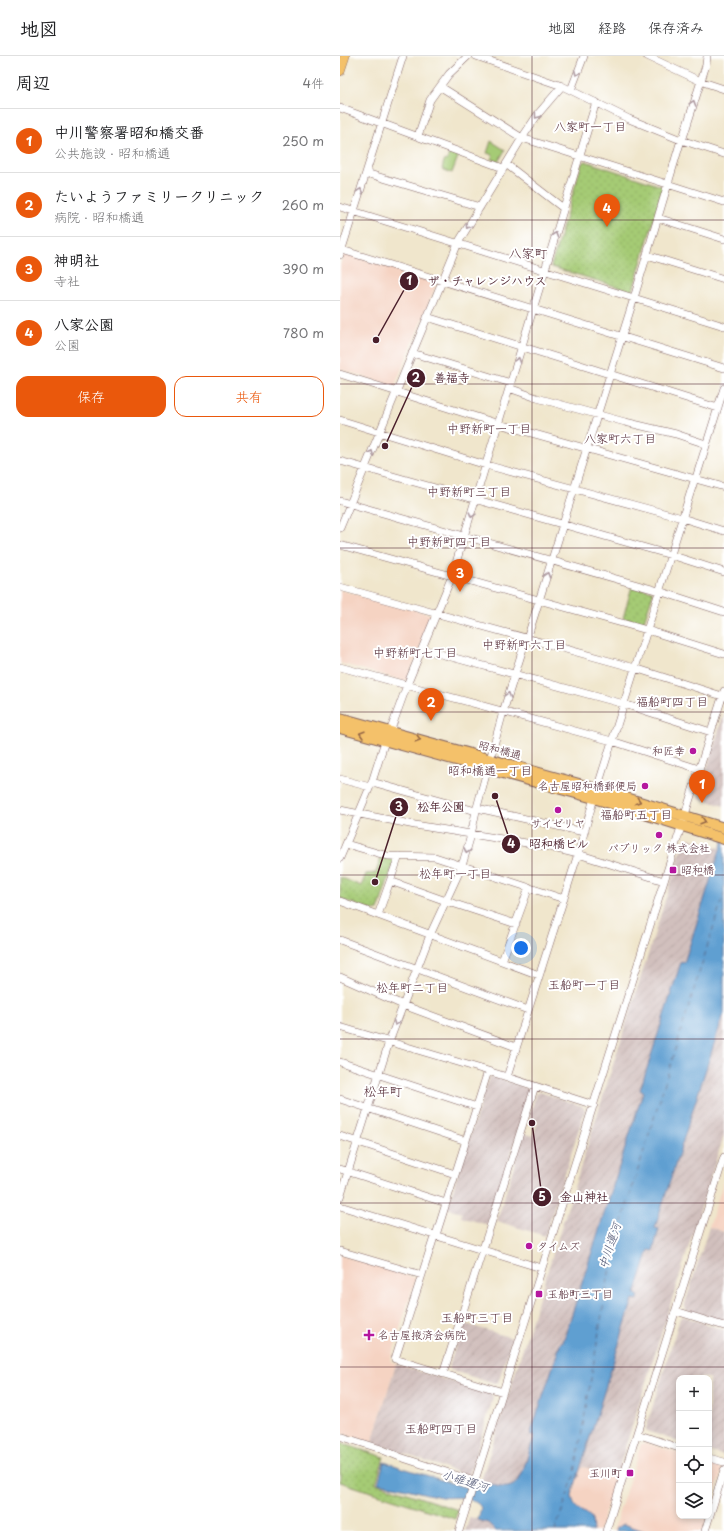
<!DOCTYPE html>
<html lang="ja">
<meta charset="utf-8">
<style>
:root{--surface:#fff;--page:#f2f2f2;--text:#202124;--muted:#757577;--line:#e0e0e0;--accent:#ea580c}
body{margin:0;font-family:"Playpen Sans","Klee One",sans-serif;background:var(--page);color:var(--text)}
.controls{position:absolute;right:12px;bottom:12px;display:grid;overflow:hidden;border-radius:8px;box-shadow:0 2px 6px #0003}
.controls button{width:36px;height:36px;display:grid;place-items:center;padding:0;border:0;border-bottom:1px solid var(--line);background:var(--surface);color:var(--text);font:20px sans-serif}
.you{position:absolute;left:181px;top:892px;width:14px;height:14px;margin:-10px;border:3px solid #fff;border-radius:50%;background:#1a73e8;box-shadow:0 0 0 6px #1a73e833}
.badge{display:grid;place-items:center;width:26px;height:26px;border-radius:50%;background:var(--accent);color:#fff;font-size:13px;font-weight:700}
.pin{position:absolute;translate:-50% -33px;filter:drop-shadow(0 1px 2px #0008)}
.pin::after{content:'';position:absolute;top:21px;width:14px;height:12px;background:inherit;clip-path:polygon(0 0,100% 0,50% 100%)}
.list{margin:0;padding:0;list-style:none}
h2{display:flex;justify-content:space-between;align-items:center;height:52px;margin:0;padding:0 16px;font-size:17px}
h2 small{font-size:13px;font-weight:400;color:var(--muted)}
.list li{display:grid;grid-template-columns:26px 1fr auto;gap:12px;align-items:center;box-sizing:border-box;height:64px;padding:0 16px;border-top:1px solid var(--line)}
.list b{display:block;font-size:15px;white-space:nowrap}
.list p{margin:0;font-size:13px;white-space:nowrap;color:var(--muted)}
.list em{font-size:13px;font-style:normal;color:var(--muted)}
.actions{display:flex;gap:8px;padding:12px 16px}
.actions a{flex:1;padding:9px 0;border:1px solid var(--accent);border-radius:12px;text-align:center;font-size:14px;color:var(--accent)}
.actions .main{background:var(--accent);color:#fff}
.icon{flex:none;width:22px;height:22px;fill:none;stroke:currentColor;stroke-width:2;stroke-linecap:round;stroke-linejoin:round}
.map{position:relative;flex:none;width:384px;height:1475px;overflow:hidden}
header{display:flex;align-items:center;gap:24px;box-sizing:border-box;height:56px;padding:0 20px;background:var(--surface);border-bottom:1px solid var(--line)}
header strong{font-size:19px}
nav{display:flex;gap:22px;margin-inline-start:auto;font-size:14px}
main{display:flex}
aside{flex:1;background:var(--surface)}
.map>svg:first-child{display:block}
.built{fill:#f5d3c2}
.industrial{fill:url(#industrial-furrows)}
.park{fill:url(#park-dots);stroke:#787550}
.garden{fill:#a5cb75;stroke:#787550}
.water{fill:#5e9fd1;stroke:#545f7e}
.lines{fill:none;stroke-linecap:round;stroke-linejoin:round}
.ferry{stroke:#535976;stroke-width:1;stroke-dasharray:5 4;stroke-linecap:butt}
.minor-casing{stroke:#846563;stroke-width:8}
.major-casing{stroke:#846563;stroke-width:10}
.highway-casing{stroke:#846563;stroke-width:12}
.minor{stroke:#fff;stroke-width:7}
.major{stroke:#f4c16a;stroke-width:9}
.highway{stroke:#f4c16a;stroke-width:10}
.oneway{stroke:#ae9aa0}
.oneway2{stroke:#966847}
.grid{fill:none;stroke:#4a1f2b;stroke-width:1;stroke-opacity:0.55}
.poi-dot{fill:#b5179e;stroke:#fff;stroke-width:1.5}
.labels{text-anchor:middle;stroke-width:4;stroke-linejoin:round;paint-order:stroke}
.street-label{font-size:11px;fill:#4a1f2b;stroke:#fff}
.poi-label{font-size:11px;fill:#4a1f2b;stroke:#fff;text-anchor:start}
.neighbourhood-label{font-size:12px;fill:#4a1f2b;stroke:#fff}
.water-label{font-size:12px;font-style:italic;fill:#535976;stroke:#fff}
.quarter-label{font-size:13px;fill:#4a1f2b;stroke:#fff}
.leader{fill:none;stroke:#4a1f2b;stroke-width:1.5}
.callout-dot{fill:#4a1f2b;stroke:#fff;stroke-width:1.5}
.mark-label{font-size:12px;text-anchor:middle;font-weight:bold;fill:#fff}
.callout-label{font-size:12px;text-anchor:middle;font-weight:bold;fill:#4a1f2b;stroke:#fff;stroke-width:4;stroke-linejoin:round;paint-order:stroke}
</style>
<header>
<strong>地図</strong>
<nav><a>地図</a><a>経路</a><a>保存済み</a></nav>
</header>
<main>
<aside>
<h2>周辺<small>4件</small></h2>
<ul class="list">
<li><span class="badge">1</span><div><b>中川警察署昭和橋交番</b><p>公共施設 · 昭和橋通</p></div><em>250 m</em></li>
<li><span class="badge">2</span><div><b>たいようファミリークリニック</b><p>病院 · 昭和橋通</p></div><em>260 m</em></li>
<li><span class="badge">3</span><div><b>神明社</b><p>寺社</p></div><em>390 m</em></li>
<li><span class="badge">4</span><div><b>八家公園</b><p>公園</p></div><em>780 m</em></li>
</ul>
<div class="actions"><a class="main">保存</a><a>共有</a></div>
</aside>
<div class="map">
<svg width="384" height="1475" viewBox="0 0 384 1475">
<defs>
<pattern id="industrial-furrows" width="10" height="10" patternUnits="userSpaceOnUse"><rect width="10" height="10" fill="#d1c0bd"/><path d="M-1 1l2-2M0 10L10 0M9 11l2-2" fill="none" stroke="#b5a5a3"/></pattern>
<pattern id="park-dots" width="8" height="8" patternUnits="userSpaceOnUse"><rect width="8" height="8" fill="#a5cb75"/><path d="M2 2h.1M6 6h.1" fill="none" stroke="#90ae65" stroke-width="1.8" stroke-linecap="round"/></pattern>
</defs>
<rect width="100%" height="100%" fill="#fff"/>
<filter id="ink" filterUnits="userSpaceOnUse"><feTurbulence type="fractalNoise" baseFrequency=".025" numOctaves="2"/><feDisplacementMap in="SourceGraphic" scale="8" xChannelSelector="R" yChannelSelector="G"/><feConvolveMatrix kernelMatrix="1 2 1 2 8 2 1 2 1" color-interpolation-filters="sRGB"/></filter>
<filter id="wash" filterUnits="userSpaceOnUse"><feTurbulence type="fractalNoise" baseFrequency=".012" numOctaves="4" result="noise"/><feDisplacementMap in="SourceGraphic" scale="16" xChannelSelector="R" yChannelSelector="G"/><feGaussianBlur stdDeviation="0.9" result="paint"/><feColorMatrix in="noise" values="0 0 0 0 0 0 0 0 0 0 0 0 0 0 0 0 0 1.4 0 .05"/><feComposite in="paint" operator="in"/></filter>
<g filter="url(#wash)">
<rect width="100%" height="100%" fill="#f0e6cc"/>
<!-- built -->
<path class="built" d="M6,197L97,227L55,329L53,330L0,313V210L3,199Z
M0,534L90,558L92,562L67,623L64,625L0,607Z
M384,1124V1176L369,1171Z
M0,1199L75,1222V1224L50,1305L56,1308L32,1387L0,1377Z
M305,1387L339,1397V1460H367L363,1475H304L284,1468L276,1472L275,1475H273L301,1388Z
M369,1407L380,1411L382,1415L369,1455Z
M241,1410L276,1421L259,1475H253L252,1466L250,1460L238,1453L232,1442Z"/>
<!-- industrial -->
<path class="industrial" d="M384,657V750L358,742Z
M349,782L380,792L344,907H341L300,1034L303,1036L223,1287L221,1286L191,1379L194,1381L181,1422L176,1428L170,1430L161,1432L150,1428L144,1434H138L344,785Z
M384,957V1079L276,1421L241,1410L293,1243L297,1244L299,1240L295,1238L309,1194H313L319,1174L315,1172Z
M152,1020L190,1033L191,1036L148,1169L121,1161L122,1157L107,1152L149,1021Z
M200,1036L242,1050L245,1054L205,1180L157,1165L184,1077L193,1080L198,1065L189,1062L196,1038Z
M369,1171L384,1176V1266L346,1254L344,1251Z
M343,1260L384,1274V1400L369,1395V1322H339V1386L307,1375L306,1372L340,1262Z
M123,1267L172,1282L158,1327L155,1328L110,1314L109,1311Z
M56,1308L151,1338L153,1342L129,1420L32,1387Z
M130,1461L148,1467L156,1475H125Z"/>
<!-- park -->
<path class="park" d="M245,105L321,130L323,132L293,234L291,235L212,211L211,210L242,107Z
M292,530L312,535L313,538L303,568L283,562Z
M41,801L54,804V806L38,854L33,855L0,843V821L21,830L26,818L36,817Z
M0,1387L44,1401L36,1427L118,1454L115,1463L0,1426Z"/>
<!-- garden -->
<path class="garden" d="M151,85L165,94L158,106L151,103L153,99L147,97Z
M110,95L119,98L112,117L102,113L104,105L107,104Z"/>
<!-- water -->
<path class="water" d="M384,781V957L315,1172L319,1173L313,1195L309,1194L295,1238L299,1240L298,1244L293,1243L232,1439C233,1455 243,1454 252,1462L253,1475H156L148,1467L138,1464L141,1452C139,1446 129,1443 123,1442C116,1440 108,1443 101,1441C80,1437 59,1430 38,1427L44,1406L124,1431L138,1434H144L150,1428C172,1436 179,1429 185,1408C188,1399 191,1390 194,1381L190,1379L221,1286H223L303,1036L300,1034L341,906L344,907Z
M284,1468L304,1475H275L276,1472Z"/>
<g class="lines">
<!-- ferry -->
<path class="ferry" d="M215,1475L234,1420H240L235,1416L273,1194L384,837"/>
</g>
</g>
<g filter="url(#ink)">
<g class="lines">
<defs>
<path id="minor" d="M136,0L222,30L289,63L341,84L384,98
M307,0L360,25L384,33
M101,31L182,82L384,146
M231,34L244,0
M0,52L163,112
M78,80L90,44L109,18L128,0
M342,85L366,9L367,0
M166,108L223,152
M26,117L140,151
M0,151L384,270
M318,162L384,183
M2,194L384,312
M0,199L63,0
M307,199L384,223
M87,261L378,352
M72,297L171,327
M0,318L159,368L384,431
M169,332L197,342L285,366L336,378L366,388
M0,364L146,409L342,462L384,475
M0,405L331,499L384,516
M356,422L384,332
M0,445L319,535L384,556
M0,472L118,187L182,82L198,58L222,30
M0,489L307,574L384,598
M0,531L295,612L382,640
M187,583L294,242L341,84
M82,593L284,648L371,676
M0,611L272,685L359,713
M0,723L30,731
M32,726L136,755
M257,733L355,422
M137,752L244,776
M0,754L75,769L205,790L238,798L324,825
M6,788L48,800L95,801L224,843
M0,802L32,726L45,685L50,676L67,629L112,520L256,46
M50,825L106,845L176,868
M0,845L199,919
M38,859L59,800
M0,884L188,954
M162,905L189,831
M0,921L63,949L176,991
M0,971L148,1015L254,1049
M0,1006L137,1051
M167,1021L238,798L254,742
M0,1043L126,1085
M0,1080L115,1118
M0,1113L106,1147
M0,1141L49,986L90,879L122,810L131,779L136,755L163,656L186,583
M0,1150L201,1212
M95,1178L55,1303L163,1336
M96,1179L148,1015
M0,1195L82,1219
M336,1255L384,1270
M103,1318L195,1030
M297,1378L339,1392
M0,1380L38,1392L60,1401L134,1425
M369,1402L384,1406
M119,1475L384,635
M266,1475L384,1101
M365,1475L384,1414"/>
<path id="major" d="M0,15L5,0"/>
<path id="highway" d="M0,662L257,733L384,772
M0,672L254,742L384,783"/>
</defs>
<!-- minor casing -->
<use href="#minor" class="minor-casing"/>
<!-- major casing -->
<use href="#major" class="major-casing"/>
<!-- highway casing -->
<use href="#highway" class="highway-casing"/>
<!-- minor -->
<use href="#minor" class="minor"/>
<!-- major -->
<use href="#major" class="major"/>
<!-- highway -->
<use href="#highway" class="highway"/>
</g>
<!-- one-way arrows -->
<defs><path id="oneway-chevron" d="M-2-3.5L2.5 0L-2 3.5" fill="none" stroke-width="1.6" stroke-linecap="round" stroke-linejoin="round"/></defs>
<g class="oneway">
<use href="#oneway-chevron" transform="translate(237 17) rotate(112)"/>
<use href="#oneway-chevron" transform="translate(353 47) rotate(-73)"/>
<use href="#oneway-chevron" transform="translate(197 60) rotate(126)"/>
<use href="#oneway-chevron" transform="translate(20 135) rotate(-72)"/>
<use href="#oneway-chevron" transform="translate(128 170) rotate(121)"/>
<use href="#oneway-chevron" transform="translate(215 179) rotate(-73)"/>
<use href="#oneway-chevron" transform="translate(178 304) rotate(-73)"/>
<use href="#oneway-chevron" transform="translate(31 397) rotate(-67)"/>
<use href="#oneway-chevron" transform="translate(132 459) rotate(107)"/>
<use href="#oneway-chevron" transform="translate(207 519) rotate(-73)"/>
<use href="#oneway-chevron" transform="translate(168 639) rotate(-73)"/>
<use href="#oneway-chevron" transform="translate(127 795) rotate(107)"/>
<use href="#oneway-chevron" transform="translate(56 967) rotate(111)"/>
</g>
<g class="oneway2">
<use href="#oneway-chevron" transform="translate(22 678) rotate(-164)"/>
<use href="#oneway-chevron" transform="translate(78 683) rotate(16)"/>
<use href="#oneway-chevron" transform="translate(298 745) rotate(17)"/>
<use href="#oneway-chevron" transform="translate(363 765) rotate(17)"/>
</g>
</g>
<!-- grid -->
<path class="grid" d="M192,0V1475M0,164H384M0,328H384M0,492H384M0,656H384M0,819H384M0,983H384M0,1147H384M0,1311H384"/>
<!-- markers -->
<g class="poi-dot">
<circle cx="353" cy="695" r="4"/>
<circle cx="305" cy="730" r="4"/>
<circle cx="218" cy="754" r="4"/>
<circle cx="319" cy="779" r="4"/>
<rect x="329" y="810" width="8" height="8" rx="2"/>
<circle cx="189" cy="1190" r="4"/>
<rect x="195" y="1234" width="8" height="8" rx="2"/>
<path d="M27 1273h4v4h4v4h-4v4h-4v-4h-4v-4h4z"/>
<rect x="286" y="1413" width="8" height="8" rx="2"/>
</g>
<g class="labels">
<!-- street labels -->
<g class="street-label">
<text transform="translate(160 694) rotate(15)" y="4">昭和橋通</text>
</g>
<!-- poi labels -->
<g class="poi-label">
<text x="345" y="699" text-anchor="end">和匠幸</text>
<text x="297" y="734" text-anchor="end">名古屋昭和橋郵便局</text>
<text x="218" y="771" text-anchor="middle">サイゼリヤ</text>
<text x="319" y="796" text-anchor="middle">パブリック 株式会社</text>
<text x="341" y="818">昭和橋</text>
<text x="197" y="1194">タイムズ</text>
<text x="207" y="1242">玉船町三丁目</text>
<text x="38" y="1283">名古屋掖済会病院</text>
<text x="282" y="1421" text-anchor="end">玉川町</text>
</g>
<!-- neighbourhood labels -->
<g class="neighbourhood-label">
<text x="250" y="75">八家町一丁目</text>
<text x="149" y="377">中野新町一丁目</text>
<text x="280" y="387">八家町六丁目</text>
<text x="129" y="440">中野新町三丁目</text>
<text x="109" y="490">中野新町四丁目</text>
<text x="184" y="593">中野新町六丁目</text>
<text x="75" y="601">中野新町七丁目</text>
<text x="332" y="650">福船町四丁目</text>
<text x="150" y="719">昭和橋通一丁目</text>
<text x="296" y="763">福船町五丁目</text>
<text x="115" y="822">松年町一丁目</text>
<text x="244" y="933">玉船町一丁目</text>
<text x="72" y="936">松年町二丁目</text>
<text x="137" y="1266">玉船町三丁目</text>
<text x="101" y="1377">玉船町四丁目</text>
</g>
<!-- water labels -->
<g class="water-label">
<text transform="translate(270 1190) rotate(-72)" y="4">中川運河</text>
<text transform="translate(125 1425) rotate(17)" y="4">小碓運河</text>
</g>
<!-- quarter labels -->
<g class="quarter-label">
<text x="188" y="202">八家町</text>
<text x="43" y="1040">松年町</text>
</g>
</g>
<!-- callouts -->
<path class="leader" d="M36 284L69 225M45 390L76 322M35 826L59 751M155 740L171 788M192 1067L202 1141"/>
<g class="callout-dot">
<circle cx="36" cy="284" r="4"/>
<circle cx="45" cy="390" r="4"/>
<circle cx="35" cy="826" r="4"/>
<circle cx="155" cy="740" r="4"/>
<circle cx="192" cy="1067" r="4"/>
<circle cx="69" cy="225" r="10"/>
<circle cx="76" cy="322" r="10"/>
<circle cx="59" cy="751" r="10"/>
<circle cx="171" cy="788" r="10"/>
<circle cx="202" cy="1141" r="10"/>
</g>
<g class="mark-label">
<text x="69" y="229">1</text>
<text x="76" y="326">2</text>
<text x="59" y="755">3</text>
<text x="171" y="792">4</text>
<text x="202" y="1145">5</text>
</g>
<g class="callout-label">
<text x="147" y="229">ザ・チャレンジハウス</text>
<text x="112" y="326">善福寺</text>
<text x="101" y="755">松年公園</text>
<text x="219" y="792">昭和橋ビル</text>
<text x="244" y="1145">金山神社</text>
</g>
</svg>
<div class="controls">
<button>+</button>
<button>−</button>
<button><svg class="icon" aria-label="locate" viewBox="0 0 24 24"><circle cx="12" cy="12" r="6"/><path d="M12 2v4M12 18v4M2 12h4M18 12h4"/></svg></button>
<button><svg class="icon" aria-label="layers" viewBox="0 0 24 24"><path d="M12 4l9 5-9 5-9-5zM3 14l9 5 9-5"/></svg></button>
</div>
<div class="you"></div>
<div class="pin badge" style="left:362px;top:747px">1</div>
<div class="pin badge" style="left:91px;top:665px">2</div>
<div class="pin badge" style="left:120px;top:536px">3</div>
<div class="pin badge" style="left:267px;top:171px">4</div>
</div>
</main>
